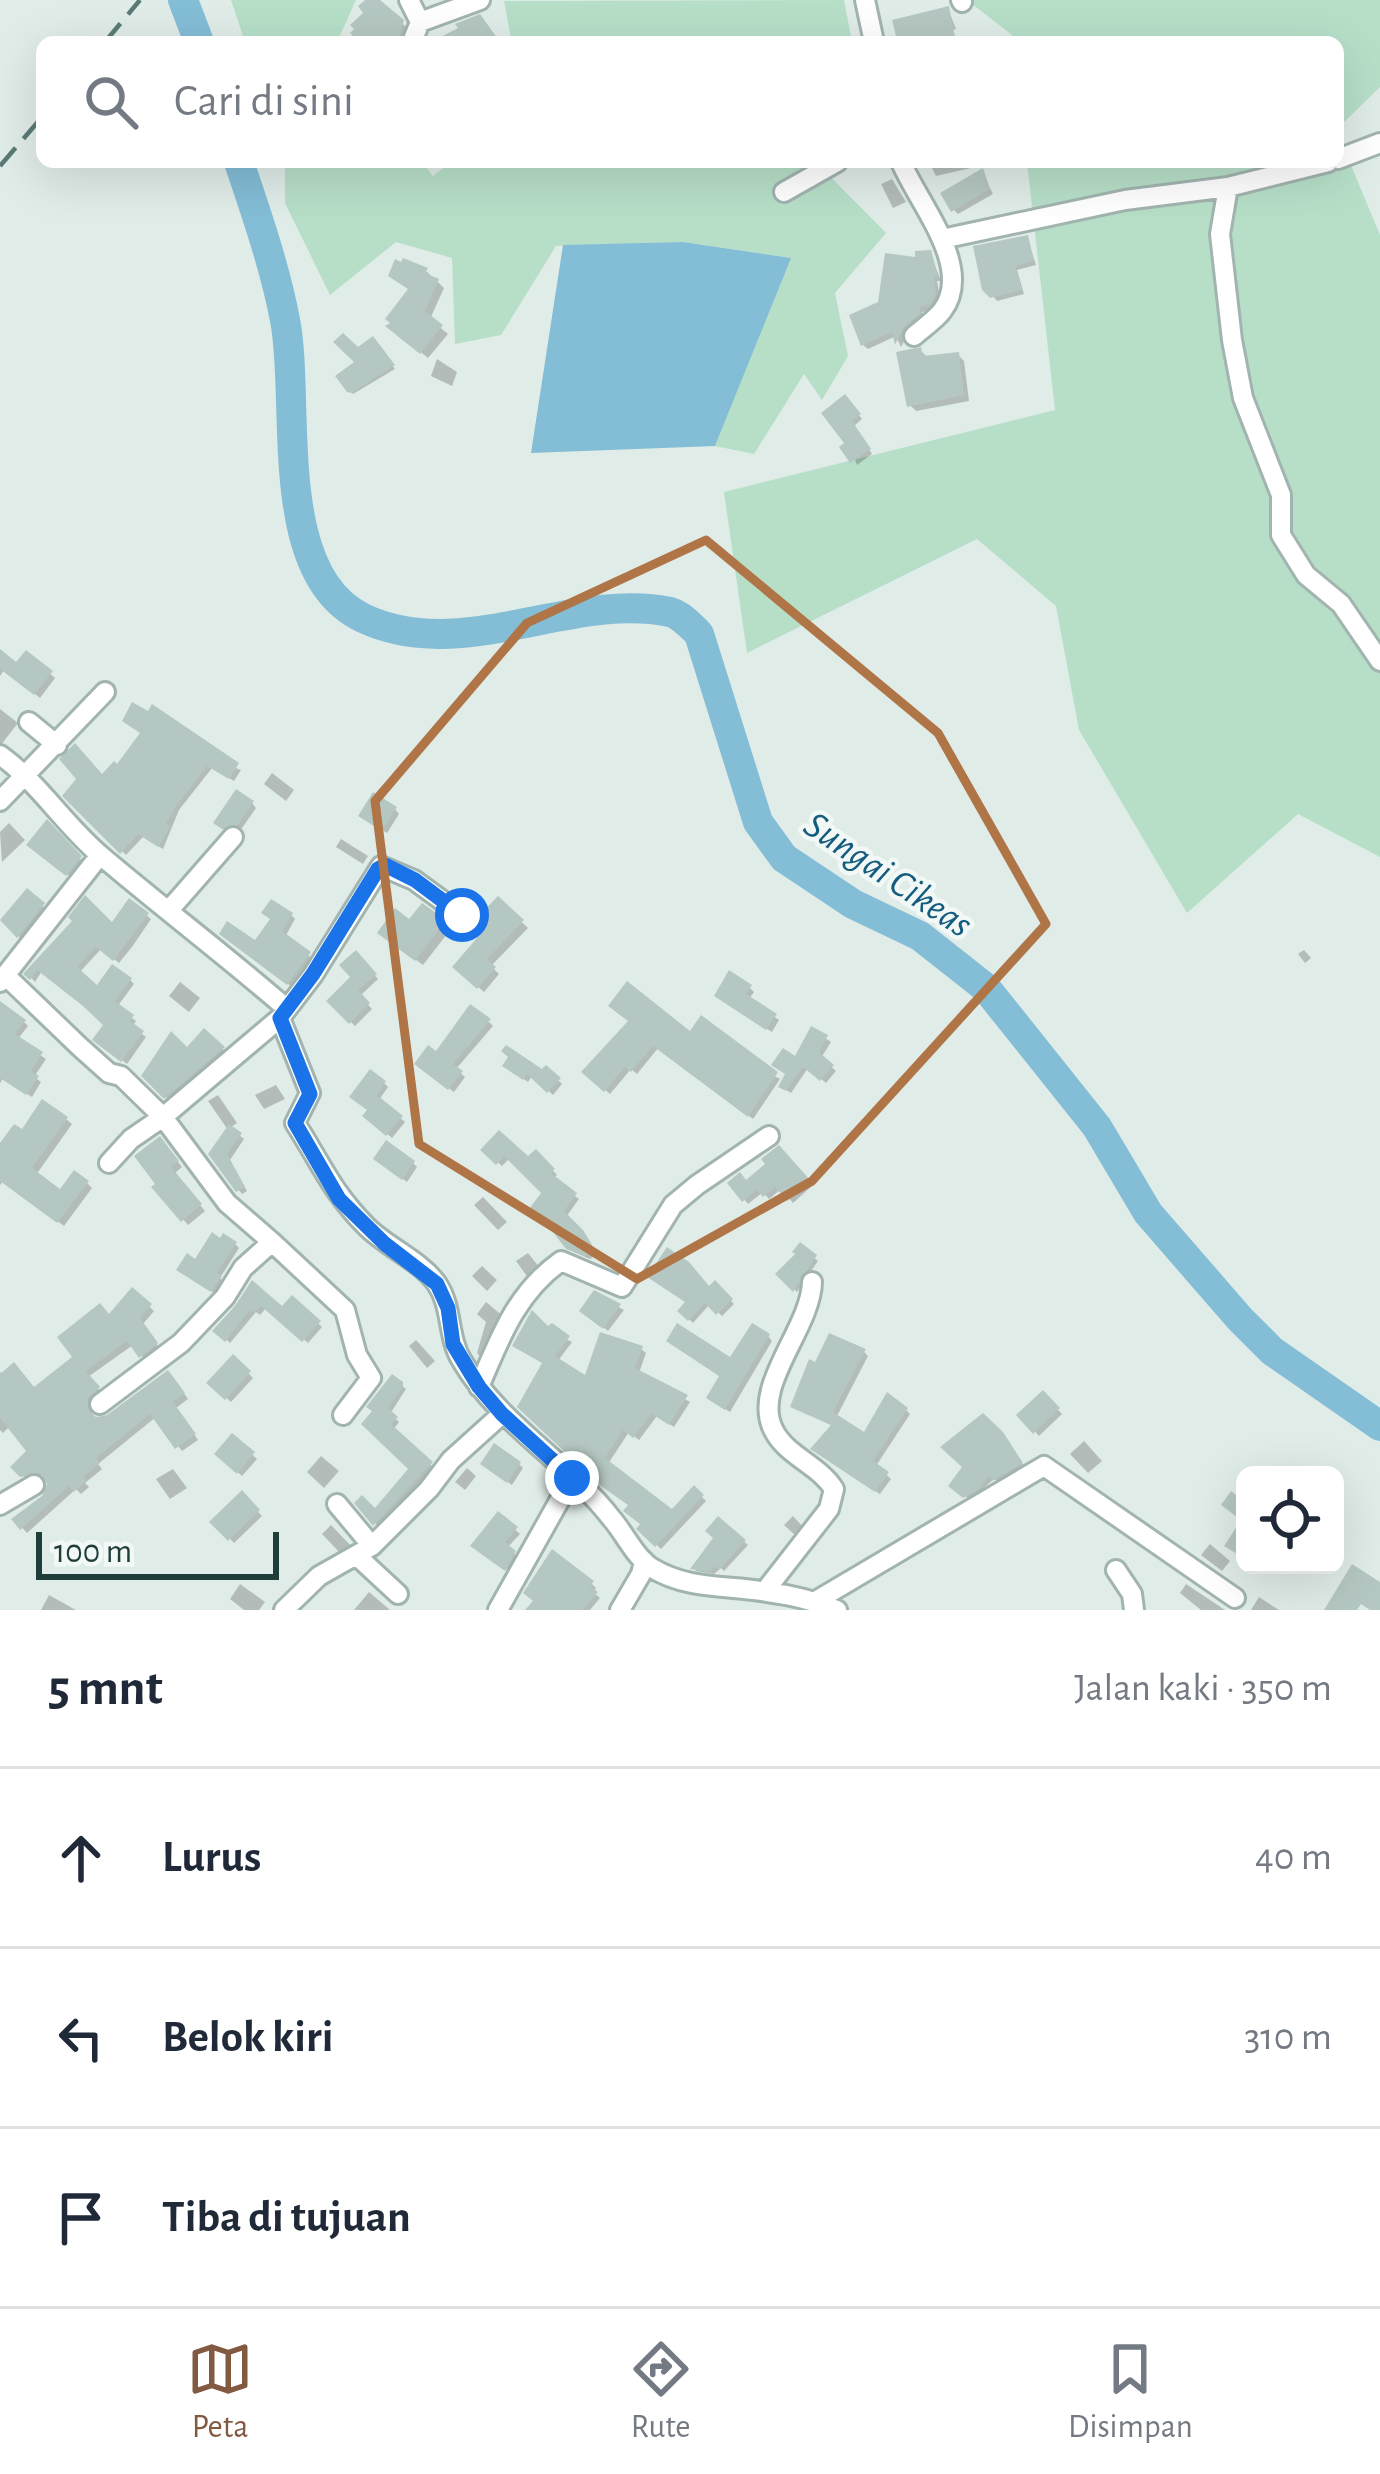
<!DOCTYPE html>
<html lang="id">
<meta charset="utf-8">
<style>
:root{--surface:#fff;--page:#f6f6f7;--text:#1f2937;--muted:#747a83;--line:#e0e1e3;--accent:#825941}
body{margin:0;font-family:"Alegreya Sans",sans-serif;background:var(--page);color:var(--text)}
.controls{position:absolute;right:36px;bottom:36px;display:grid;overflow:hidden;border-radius:18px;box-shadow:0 12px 48px #0002}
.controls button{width:108px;height:108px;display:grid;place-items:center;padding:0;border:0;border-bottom:3px solid var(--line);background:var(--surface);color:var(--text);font:60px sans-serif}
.scale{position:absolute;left:36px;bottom:30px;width:243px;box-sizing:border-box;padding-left:12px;border:6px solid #1f3e3a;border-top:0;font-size:33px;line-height:42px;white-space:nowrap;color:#1f3e3a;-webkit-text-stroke:9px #f1f8f6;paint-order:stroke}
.stop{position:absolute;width:36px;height:36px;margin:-27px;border:9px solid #1a73e8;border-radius:50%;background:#fff}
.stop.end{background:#1a73e8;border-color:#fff;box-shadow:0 3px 12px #0008}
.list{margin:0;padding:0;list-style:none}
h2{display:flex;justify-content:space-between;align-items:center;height:156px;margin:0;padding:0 48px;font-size:51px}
h2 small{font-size:39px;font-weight:400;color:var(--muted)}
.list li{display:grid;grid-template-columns:78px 1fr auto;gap:36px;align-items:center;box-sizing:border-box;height:180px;padding:0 48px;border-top:3px solid var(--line)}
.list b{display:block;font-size:45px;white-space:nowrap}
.list em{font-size:39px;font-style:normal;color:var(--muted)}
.icon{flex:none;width:66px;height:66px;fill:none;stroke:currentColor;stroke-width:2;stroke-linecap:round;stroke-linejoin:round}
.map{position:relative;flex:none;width:1380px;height:1610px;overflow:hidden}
.search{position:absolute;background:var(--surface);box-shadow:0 12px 48px #0002;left:36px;right:36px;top:36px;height:132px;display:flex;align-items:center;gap:30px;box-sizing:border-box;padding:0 42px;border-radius:18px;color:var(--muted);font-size:45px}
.sheet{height:696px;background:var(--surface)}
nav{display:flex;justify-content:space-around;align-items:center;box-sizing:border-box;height:168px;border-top:3px solid var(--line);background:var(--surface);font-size:33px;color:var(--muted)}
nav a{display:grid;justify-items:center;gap:6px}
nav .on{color:var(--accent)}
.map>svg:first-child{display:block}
.green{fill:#b7dfc8}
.water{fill:#83bdd6}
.shadow{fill:#0003}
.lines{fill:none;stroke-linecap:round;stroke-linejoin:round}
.river{stroke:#83bdd6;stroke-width:30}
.building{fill:#b5c7c2}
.minor-casing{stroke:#a2b4b0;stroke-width:24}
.minor{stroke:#fff;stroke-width:18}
.rail{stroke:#5a7a76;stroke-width:4.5;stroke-dasharray:24 12;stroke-linecap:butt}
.route{stroke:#1a73e8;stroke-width:15}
.marked{fill:none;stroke:#af7547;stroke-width:9;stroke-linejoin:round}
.labels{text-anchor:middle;stroke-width:9;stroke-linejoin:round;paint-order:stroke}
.water-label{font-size:39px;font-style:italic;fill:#155d7e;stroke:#f1f8f6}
</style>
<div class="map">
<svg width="1380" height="1610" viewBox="0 0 1380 1610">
<rect width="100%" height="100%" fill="#e0ece8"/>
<!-- green -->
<path class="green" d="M231,0H356L337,42H245Z
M844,0L852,42H508L511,39L504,1Z
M967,0H1380V87L1338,128V42H1013L1012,35Z
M1338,134L1380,235V857L1298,814L1187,913L1079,730L1056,606L977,539L747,653L724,492L1055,410L1027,162H1338Z
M285,162H422L433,176L451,162H816L886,233L835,293L848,356L822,400L804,374L754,454L715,446L790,258L683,242L556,246L501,335L455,344L452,258L396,242L330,295L285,203Z"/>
<!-- water -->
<path class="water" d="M683,242L791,258L715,446L531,453L563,245Z"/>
<!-- shadow -->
<path class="shadow" d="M370,0H378L408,29L403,42H360Z
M948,9L956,29L908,42L900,39Z
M929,162H997L936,176Z
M982,172L993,194L958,214L954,210Z
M892,179L906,202L893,208L881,184Z
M1027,238L1036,265L1017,270L1024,294L997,301L993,296Z
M930,253L941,281H937L940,298L934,310L922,312L925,318L909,332L901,347L896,336L868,349L863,345L880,304Z
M426,271L444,288L430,319L448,334L428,358L396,332Z
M372,340L395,369L353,394L339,377L359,363L357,351Z
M920,350L926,356L958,355L964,361L969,401L916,411L910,405Z
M437,359L457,372L452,386L431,376Z
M845,398L862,419L854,426L872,454L857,465L849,444Z
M0,653L16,667L26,654L55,678L40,698L4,670L0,676Z
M0,709L18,723L1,745L0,744Z
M143,733L241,770L234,781L212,768L179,810L163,849L143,837L126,855L66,795L118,769Z
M272,773L294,790L286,801L264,784Z
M252,803L256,808L242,828L228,832L221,827Z
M395,809L399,814L387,833L365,819Z
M9,823L25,840L2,862L0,832Z
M47,824L84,863L72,878L34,849Z
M341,839L368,856L363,864L336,847Z
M27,892L50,913L26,943L2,922Z
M499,900L528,928L491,966L499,974L484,992L456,967L487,931Z
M130,902L151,919L132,947L119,963L101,949L79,973L98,990L130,980L134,984L117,1007L136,1021L132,1027L146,1037L127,1064L100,1043L107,1025L42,971L35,982L28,974L113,926Z
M291,915L295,919L285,937L313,959L292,987L227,938L255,944Z
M444,922L451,929L423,965L388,939L410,923Z
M1304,950L1311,958L1305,963L1298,954Z
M356,954L378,979L360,996L372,1009L355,1026L330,1001L354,977Z
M180,982L200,998L189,1012L169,996Z
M750,988L754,992L749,999L779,1020L772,1032L722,1000Z
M0,1014L24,1022L28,1026L17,1040L46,1059L34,1077L41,1082L32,1097L3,1079L0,1083Z
M489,1022L493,1026L456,1069L465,1077L454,1092L422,1068Z
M632,1022L691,1035L780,1079L753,1119L659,1047L637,1074L631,1069L610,1094L585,1072Z
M813,1030L831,1042L821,1058L836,1071L826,1083L808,1068L791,1093L786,1090L796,1061Z
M205,1032L227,1053L170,1101L145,1076L188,1051Z
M510,1069L542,1073L546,1069L562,1084L553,1095L532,1076L528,1082Z
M384,1083L388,1087L379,1100L405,1122L392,1138L366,1116L370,1111L356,1101Z
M276,1085L285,1099L264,1109L255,1095Z
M218,1095L237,1123L230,1128L244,1139L230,1160L247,1191L242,1194L211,1154L228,1130L208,1101Z
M66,1119L72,1124L36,1175L61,1193L87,1183L92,1188L64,1226L3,1181L0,1185V1145Z
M165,1145L182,1167L174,1174L205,1211L188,1225L155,1187Z
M779,1149L812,1186L793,1203L781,1189L769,1199L763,1192L748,1204L731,1183H746L770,1164Z
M484,1150L528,1160L536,1153L557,1175L553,1179L579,1199L566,1217L587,1237L597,1255L590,1259L574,1252L544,1193L510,1158L502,1166Z
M381,1163H413L417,1167L407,1182Z
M483,1197L507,1222L498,1230L474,1205Z
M235,1244L239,1248L220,1278L224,1282L216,1294L184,1273L196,1263Z
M800,1246L818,1261L797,1292L779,1274L799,1255Z
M528,1253L540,1268L529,1279L516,1261Z
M482,1266L497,1280L487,1291L472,1276Z
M252,1284L283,1310L292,1300L322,1327L308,1343L267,1307L260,1315L256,1312L230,1343L216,1330Z
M715,1285L734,1304L722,1316L710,1304L693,1323L681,1311Z
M132,1291L154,1311L143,1324L160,1349L146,1361L133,1345L88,1377L102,1393L92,1403V1418H108L173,1378L188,1399L176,1408L198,1440L182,1451L156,1417L98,1464L102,1469L85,1483L89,1487L81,1494L76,1489L27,1533L15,1520L48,1494L49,1480L42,1475L28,1480L22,1475L30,1452L10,1426L3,1433L0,1430V1372L35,1391L76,1358Z
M595,1294L624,1310L608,1331L587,1314Z
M486,1302L503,1316L482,1359L477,1353L486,1322L477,1314Z
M548,1330L572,1342L558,1361L587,1380L641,1349L646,1353L639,1373L690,1402L674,1427L657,1416L639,1440L629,1432L608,1464L672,1513L694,1489L706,1501L661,1549L640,1529L644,1524L545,1364Z
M768,1336L772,1341L730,1412L713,1401L731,1361Z
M416,1340L435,1361L427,1368L409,1346Z
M864,1352L868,1356L836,1418L866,1436L906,1410L910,1414L876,1466L891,1479L880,1494L818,1453L833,1426L793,1407Z
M233,1358L253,1378L231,1402L211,1383Z
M392,1378L406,1389L390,1414L399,1422L393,1430L434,1468L379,1527L358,1503L376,1512L412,1468L365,1424Z
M1043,1394L1062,1414L1039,1436L1020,1415Z
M233,1437L257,1459L242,1476L218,1454Z
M1007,1440L1025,1468L999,1483L994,1479L970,1500L952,1485L966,1467Z
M1084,1441L1102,1461L1088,1473L1070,1454Z
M321,1456L339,1471L324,1488L307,1472Z
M519,1464L523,1468L512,1485L488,1468Z
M467,1468L476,1476L465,1490L455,1482Z
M173,1469L187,1488L170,1499L156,1479Z
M242,1495L262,1516L234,1543L214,1522Z
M499,1515L520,1534L507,1548L518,1557L510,1572L478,1549Z
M793,1516L804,1528L797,1537L784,1525Z
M718,1520L748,1545L724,1571L721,1568L714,1574L696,1571L694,1568L717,1538Z
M331,1525L352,1547L341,1554L322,1534Z
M1210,1544L1230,1561L1222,1571L1201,1555Z
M240,1584L265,1602L259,1610H244L230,1599Z
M592,1584L596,1588L593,1592L600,1598L590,1610H529Z
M1186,1584L1225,1610H1201L1180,1593Z
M369,1592L390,1610H354Z
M49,1595L74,1609L76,1610H41Z
M1259,1597L1279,1610H1251Z"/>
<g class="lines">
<!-- river -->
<path class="river" d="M183,0L199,42
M239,162C256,213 275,267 285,320C301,401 270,574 363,618C462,665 571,591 670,612C681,615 691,626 699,634L758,822L784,858L853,904L920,936L986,988L1097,1127L1148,1213L1240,1319L1272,1351L1380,1426"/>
</g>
<!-- building -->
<path class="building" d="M365,0H380L404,20L397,42H359L350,33L354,29L350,25L363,13L358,6Z
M949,6L956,42H914L913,36L897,40L892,20Z
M480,14L500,42H431L458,28L455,24Z
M983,168L990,189L951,212L940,193Z
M1028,235L1034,261L1015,266L1022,290L990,298L982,290L973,246Z
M931,250L938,276L934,277L936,292L931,304L919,307L921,313L904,327L895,345L892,332L861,346L849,315L878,302L885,253L915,257V251Z
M403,258L428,268L425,273L439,279L425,311L443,325L420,354L385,326L390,323L385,319L408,289L388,276L395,259L401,262Z
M343,333L358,347L373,336L395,365L352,393L347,392L335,376L354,362L333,342Z
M921,347L923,356L959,352L964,395L907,407L896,352Z
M845,394L861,414L852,421L871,449L850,463L839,447L844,443L821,413Z
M0,649L16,662L26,650L53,671L34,695L0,669Z
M132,702L148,711L152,704L239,763L229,779L207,766L176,806L166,824L170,827L158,847L138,834L120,854L62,796L76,779L59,759L75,743L102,774L114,761L117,764L140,733L122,721Z
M236,789L254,801L238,825L222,829L213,823Z
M373,792L397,807L382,831L358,816Z
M47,819L82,856L66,876L26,845Z
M27,888L45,903L17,938L0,920Z
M85,895L112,922L129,898L149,913L113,961L96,947L77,967L97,985L112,964L132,978L115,1001L134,1015L130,1021L144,1031L121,1062L92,1040L103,1025L83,1006L37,970L30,980L23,974L72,921L68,917Z
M498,896L524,920L487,959L496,967L477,989L452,967L483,931L473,922Z
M271,899L293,913L282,931L311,952L287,985L219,934L227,921L255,940L270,919L261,913Z
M422,903L446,920L415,961L377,933L395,908L409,919Z
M356,950L377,974L358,990L370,1003L349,1024L326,1001L350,977L339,965Z
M729,970L752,985L746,994L777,1014L766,1030L714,996Z
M627,981L690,1031L701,1015L778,1072L748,1117L653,1046L631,1072L625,1067L604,1092L581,1072L628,1021L608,1006Z
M0,1001L26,1020L15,1034L43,1052L31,1071L39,1076L26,1095L0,1078Z
M470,1004L491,1019L453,1064L463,1071L448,1090L414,1064L428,1045L436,1051Z
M811,1026L828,1035L819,1052L834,1065L820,1081L803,1067L786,1091L778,1087L785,1074L771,1065L783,1048L795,1056Z
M204,1028L225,1047L164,1099L141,1076L171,1031L187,1047Z
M506,1045L542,1069L546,1065L561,1078L547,1093L527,1074L523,1080L502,1066L508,1057L501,1051Z
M370,1069L386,1081L377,1095L403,1116L386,1136L362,1116L367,1110L349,1097Z
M42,1099L68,1117L32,1168L60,1189L74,1170L89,1181L57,1223L0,1181V1143L14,1124L22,1129Z
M229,1124L242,1133L227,1154L245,1187L236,1192L208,1154Z
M499,1130L528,1156L536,1149L555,1169L551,1173L577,1193L564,1211L583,1230L595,1250L584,1256L566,1249L552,1231L556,1228L529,1209L541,1193L504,1156L496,1165L480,1150Z
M160,1136L179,1161L171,1167L202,1204L181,1222L151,1187L155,1184L134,1156Z
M386,1140L415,1161L402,1180L373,1159Z
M779,1145L810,1180L787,1201L775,1187L763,1197L757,1190L742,1202L727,1183L740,1172L746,1180L765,1164L761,1159Z
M212,1232L220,1238L223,1233L237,1242L217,1273L222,1276L211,1292L176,1270L187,1253L195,1259Z
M800,1242L817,1255L793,1292L775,1274L795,1254L792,1252Z
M667,1247L689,1262L709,1286L715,1280L733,1299L716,1315L705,1303L688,1321L677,1311L685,1302L647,1277Z
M252,1280L282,1306L292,1295L321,1321L302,1342L261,1306L254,1313L250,1310L225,1342L212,1331L235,1306Z
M132,1287L152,1304L140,1318L158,1343L139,1358L127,1341L86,1371L100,1387L88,1398L89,1411L96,1417L107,1415L168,1370L185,1393L173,1402L196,1434L175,1449L150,1414L96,1458L100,1463L83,1477L86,1481L74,1492L69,1486L20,1530L11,1519L42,1496L47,1484L40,1473L20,1477L10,1467L26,1451L0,1418V1374L14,1362L34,1387L72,1357L57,1337L100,1303L109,1314Z
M594,1290L621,1304L603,1329L579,1311Z
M532,1310L548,1326L552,1323L570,1336L555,1356L585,1375L600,1332L643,1346L635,1368L688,1395L669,1425L652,1414L633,1438L623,1430L605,1458L672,1509L694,1485L704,1495L655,1547L636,1529L640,1524L623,1511L628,1505L601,1486L517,1407L542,1363L512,1346Z
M677,1323L730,1357L752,1323L770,1334L725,1410L706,1398L719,1376L666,1341Z
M829,1333L866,1349L833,1412L864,1432L887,1392L908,1408L873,1461L889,1472L875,1492L810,1449L831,1425L790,1407L809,1359L815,1362Z
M233,1354L251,1371L225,1400L206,1383Z
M392,1374L403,1382V1387L388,1408L398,1417L391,1424L433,1462L373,1526L354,1503L362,1495L375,1508L408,1469L361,1424L372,1411L366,1407Z
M1043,1390L1060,1408L1033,1434L1016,1415Z
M983,1413L1003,1432L1023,1463L992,1481L989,1476L979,1489L963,1498L948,1486L962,1467L940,1447Z
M232,1433L255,1452L237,1474L214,1454Z
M494,1443L521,1462L507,1483L480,1464Z
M242,1490L260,1510L228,1541L209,1522Z
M1231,1491L1245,1502V1559L1224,1546L1241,1520L1221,1505Z
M498,1511L518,1527L505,1542L516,1551L505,1571L470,1546Z
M718,1516L746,1540L719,1570L715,1566L710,1572L690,1569L713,1538L705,1531Z
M552,1549L594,1581L590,1586L598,1592L583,1610H525L533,1601L523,1593Z
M1352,1564L1380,1582V1610H1370L1361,1604L1357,1610H1324Z"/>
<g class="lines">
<defs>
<path id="minor" d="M409,0L420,22L412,42
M865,0L874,42
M961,0L962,2
M420,22L480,0
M1338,159L1380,143
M901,162C918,203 975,268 942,311C935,320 923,328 914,336
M1228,187L1220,234L1232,340L1243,398L1281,495V535L1306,575L1341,604L1380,661
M784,192L837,162
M942,239L1125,200L1228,187L1328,162
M29,722L57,745
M0,755C38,782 63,823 99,854C160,906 225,955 286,1008
M0,801L105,692
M170,909L233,837
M462,915L414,880L381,866L313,975L280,1018L310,1093L295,1123C321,1163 331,1191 367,1227C387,1247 421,1261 437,1284C453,1308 447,1337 462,1361C500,1425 567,1461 612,1519C625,1534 635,1557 652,1568C688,1590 728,1585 767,1592C791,1595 815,1601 837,1610
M6,976L80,1047L109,1073L121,1076L163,1117L227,1203L272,1242L243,1268L225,1297L181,1343L100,1404
M0,982L100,855
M109,1163L131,1139L163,1117L280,1018
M272,1242L345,1310L357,1355L371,1378L343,1415
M479,1387C500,1338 516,1293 561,1261L622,1287L673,1205L697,1185L769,1136
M337,1504L372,1546
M0,1505L34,1485
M357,1556L398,1594
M1116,1570L1132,1594L1134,1610
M765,1591L829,1509L834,1489C819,1465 787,1456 774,1431C750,1387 811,1329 812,1282
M814,1602L1044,1466L1235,1598
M284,1610L319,1576L372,1546L429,1489L451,1460L502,1414
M498,1610L572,1478
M620,1610L641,1574L644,1561"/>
</defs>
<!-- minor casing -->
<use href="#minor" class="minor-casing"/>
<!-- minor -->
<use href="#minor" class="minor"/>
<!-- rail -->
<path class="rail" d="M105,42L140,0
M0,166L42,117"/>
</g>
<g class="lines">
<!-- route -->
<path class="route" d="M462,915L415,880L385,865L378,869L313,974L280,1018L310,1094L295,1123L339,1199L385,1244L437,1284L448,1308L453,1344L479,1387L502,1414L572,1478"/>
</g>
<!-- marked area -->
<path class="marked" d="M706,540L938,733L1046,924L812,1181L637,1279L419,1144L375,801L527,623Z"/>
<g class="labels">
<!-- water labels -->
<g class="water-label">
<text transform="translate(889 873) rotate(34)" y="14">Sungai Cikeas</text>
</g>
</g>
</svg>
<div class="controls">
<button><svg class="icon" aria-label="locate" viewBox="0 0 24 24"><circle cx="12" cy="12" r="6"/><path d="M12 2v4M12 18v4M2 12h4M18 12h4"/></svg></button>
</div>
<div class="scale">100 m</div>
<div class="stop" style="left:462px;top:915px"></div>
<div class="stop end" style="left:572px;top:1478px"></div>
<div class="search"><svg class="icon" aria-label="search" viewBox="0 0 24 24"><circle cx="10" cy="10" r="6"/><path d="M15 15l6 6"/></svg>Cari di sini</div>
</div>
<section class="sheet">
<h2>5 mnt<small>Jalan kaki · 350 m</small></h2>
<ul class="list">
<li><svg class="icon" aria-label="ahead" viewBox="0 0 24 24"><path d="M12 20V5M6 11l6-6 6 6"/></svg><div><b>Lurus</b></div><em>40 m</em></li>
<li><svg class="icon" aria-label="left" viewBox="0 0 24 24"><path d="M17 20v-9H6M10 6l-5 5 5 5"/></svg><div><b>Belok kiri</b></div><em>310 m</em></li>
<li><svg class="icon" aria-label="arrive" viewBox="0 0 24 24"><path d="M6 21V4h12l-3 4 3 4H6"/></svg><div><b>Tiba di tujuan</b></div></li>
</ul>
</section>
<nav>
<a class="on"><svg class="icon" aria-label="map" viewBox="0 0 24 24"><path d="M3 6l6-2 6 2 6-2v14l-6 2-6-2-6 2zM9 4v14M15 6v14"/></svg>Peta</a>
<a><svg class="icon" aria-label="directions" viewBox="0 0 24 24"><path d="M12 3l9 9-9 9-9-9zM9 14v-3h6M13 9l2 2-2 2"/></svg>Rute</a>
<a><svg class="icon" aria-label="saved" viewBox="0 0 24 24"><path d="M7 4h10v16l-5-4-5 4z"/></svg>Disimpan</a>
</nav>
